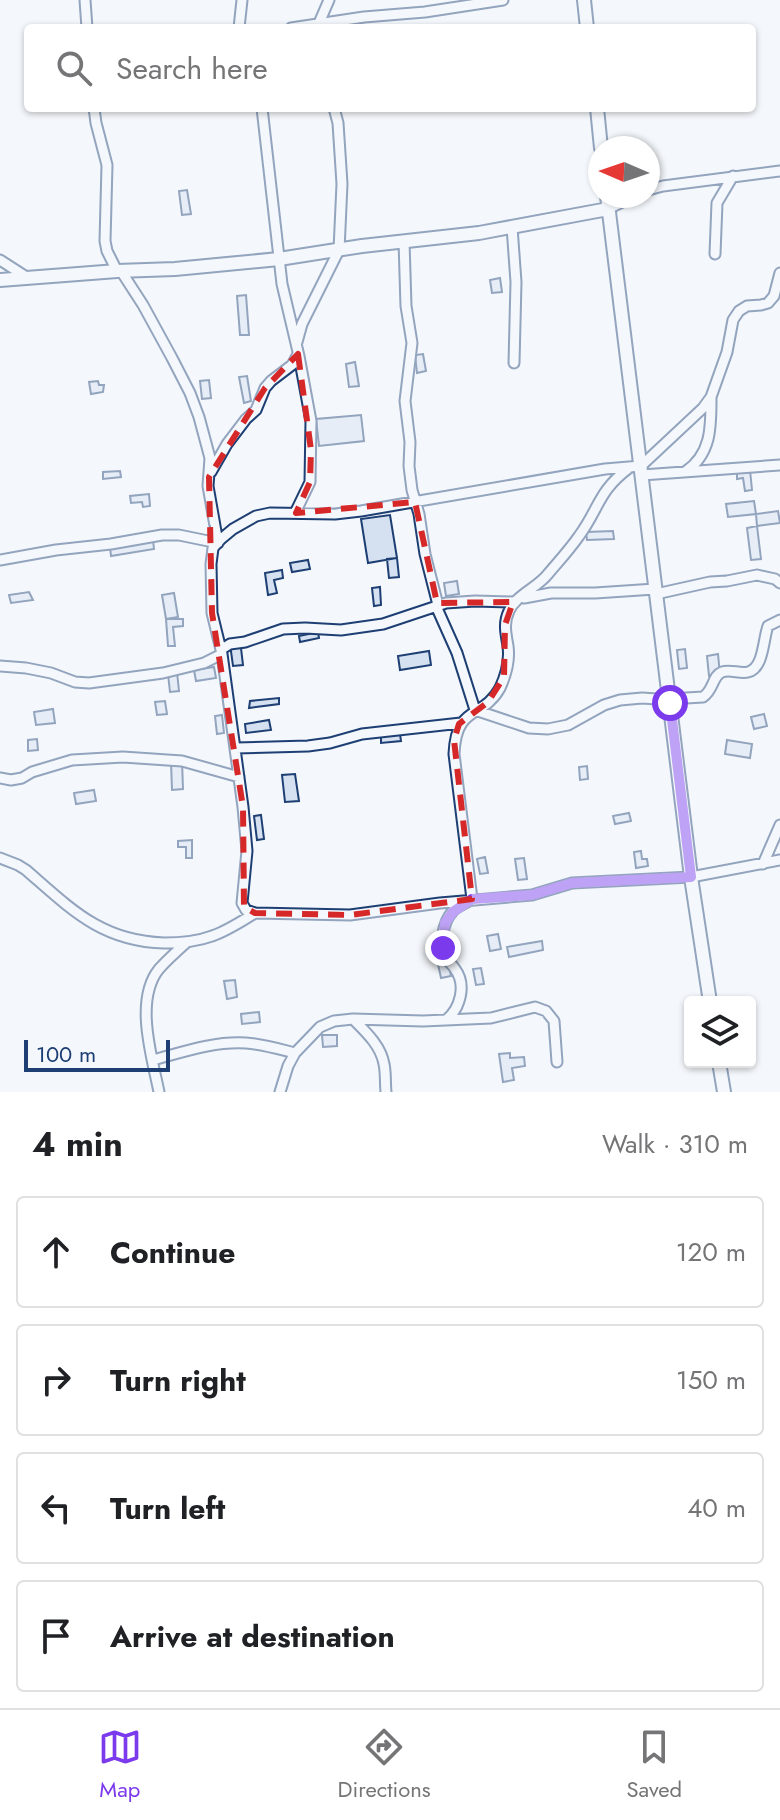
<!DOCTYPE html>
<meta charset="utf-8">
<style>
:root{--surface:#fff;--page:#f6f6f6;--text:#202124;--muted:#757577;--line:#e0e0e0;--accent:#7c3aed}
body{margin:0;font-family:Jost,sans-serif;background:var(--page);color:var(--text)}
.controls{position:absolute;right:24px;bottom:24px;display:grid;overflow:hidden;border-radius:8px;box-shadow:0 2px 6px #0004}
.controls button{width:72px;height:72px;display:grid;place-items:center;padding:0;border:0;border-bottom:2px solid var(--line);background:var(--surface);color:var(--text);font:40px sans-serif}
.compass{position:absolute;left:588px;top:136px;width:72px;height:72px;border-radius:50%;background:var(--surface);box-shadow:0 2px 6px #0004;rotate:272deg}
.scale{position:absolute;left:24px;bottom:20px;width:146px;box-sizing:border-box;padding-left:8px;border:4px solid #1d3f73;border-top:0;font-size:22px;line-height:28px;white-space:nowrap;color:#1d3f73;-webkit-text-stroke:6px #f4f7fb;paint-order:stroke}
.stop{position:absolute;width:24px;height:24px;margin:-18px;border:6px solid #7c3aed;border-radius:50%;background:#fff}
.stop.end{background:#7c3aed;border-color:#fff;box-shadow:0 2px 8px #0008}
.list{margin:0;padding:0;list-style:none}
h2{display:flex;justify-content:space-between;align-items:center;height:104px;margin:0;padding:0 32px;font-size:34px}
h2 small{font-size:26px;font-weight:400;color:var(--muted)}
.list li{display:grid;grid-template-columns:52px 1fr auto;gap:24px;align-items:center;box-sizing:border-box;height:112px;margin:0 16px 16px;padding:0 16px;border:2px solid var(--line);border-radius:8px}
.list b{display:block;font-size:30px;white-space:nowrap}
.list em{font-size:26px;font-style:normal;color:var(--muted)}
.icon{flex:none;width:44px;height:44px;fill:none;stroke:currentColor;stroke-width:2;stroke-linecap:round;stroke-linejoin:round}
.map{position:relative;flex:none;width:780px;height:1092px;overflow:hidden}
.search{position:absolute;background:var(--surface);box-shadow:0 2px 6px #0004;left:24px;right:24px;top:24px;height:88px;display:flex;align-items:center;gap:20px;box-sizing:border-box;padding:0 28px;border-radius:8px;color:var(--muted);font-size:30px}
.sheet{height:616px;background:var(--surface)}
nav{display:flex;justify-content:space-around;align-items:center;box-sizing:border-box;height:112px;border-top:2px solid var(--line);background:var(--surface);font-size:22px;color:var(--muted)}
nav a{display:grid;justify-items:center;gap:4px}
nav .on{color:var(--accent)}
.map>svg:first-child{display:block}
.building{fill:#d5e0f0;stroke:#1d3f73;stroke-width:2}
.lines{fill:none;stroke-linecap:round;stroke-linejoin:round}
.street-casing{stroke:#1d3f73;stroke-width:13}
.secondary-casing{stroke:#1d3f73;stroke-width:16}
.street{stroke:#f4f7fb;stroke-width:9}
.secondary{stroke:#f4f7fb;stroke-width:12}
.route{stroke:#7c3aed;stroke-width:10}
.marked{fill:none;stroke:#d62828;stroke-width:6;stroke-dasharray:16 10;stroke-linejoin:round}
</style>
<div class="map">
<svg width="780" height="1092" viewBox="0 0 780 1092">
<rect width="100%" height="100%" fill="#f4f7fb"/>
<!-- building -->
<path class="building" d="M187,190L191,214L182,215L179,191Z
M500,278L502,292L492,293L490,280Z
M246,295L249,335H240L237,296Z
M423,354L426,371L417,373L415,355Z
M355,362L359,386L349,387L346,364Z
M247,376L251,401L244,403L239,377Z
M209,380L211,398L202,399L200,381Z
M98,381L99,385H104L103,392L91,394L89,382Z
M361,415L364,441L319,446L316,419Z
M750,470L752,490L745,491L743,478L737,479V471Z
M120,471L121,477L103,479V472Z
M149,494L150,506L143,507L142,502L131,503L130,496Z
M754,501L756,514L728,517L726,504Z
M778,511L780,523L757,526L756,514Z
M390,515L397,558L368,563L361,519Z
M757,526L761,559L751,560L747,528Z
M613,531L614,539L587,540L586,532Z
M153,540L154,549L111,556L110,547Z
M397,558L399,577L389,578L387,559Z
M308,560L310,569L292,572L290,563Z
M282,570L283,578L274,580L277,593L268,595L265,573Z
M457,581L459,594L446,596L444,583Z
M380,587L381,605L374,606L372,588Z
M29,592L33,600L11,603L9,595Z
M174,593L178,617L166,619L162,595Z
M166,619H183V626L173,627L175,646H168Z
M318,632L319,638L300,642L299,636Z
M245,642L246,647L241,648L243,665L233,666L230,644Z
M685,649L687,668L679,669L677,650Z
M429,651L431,665L400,670L398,656Z
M718,654L720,675L709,676L707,656Z
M214,667L216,678L196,681L194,670Z
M177,672L179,691L170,692L168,674Z
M279,698V704L249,708L250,701Z
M165,701L167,714L157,715L155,702Z
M53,709L55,723L36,725L34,712Z
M764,714L767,726L754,729L751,717Z
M222,715L224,733L217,734L215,716Z
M269,720L271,730L246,733L245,724Z
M400,734L401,741L381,743V736Z
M37,739L38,750L28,751V740Z
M727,740L752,744L750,758L725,754Z
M182,761L183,789L172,790L171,762Z
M587,766L588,779L580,780L579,767Z
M295,774L299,801L285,802L282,775Z
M94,790L96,801L76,804L74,793Z
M629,813L631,821L615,824L613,816Z
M261,815L264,839L257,840L254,816Z
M192,840V858H186V847H178V841Z
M641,851L642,859H647L648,866L636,868L634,852Z
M485,857L488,873L480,874L477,859Z
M524,858L527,879L518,880L515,859Z
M498,934L501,949L490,951L487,936Z
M542,941L543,950L509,957L507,947Z
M448,962L451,976L441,978L438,964Z
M481,968L484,984L476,985L473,969Z
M235,980L237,997L227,999L224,981Z
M259,1012L260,1022L242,1024L241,1014Z
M322,1035H337V1046L323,1047Z
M510,1053V1058L524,1057L525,1066L512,1068L514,1080L503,1082L499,1054Z"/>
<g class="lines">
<defs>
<path id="street" d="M85,0L87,28
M319,23L329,0
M239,28L242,0
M291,28L364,17L425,12L503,0
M94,108L96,123L107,165L105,241L107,251L117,271
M262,108L282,284L299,356L311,421L310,482L295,513
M648,190L663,186L780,171
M608,209L635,196
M512,227L516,282L514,363
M404,241L406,306L412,343L405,401L410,442L409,466L412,490L419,514L425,554L438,605
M715,254L717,203L733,176
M0,260L28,278
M780,273L774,296L768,303L761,305L747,306L739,311L733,320L727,352L711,397L703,408L641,466L605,469L361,511L335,514L270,513L256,516L233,529L221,539L213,548L211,564L212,613L222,654L243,807L247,851L242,903L246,910L255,913L350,915L440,903L532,895L572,883L691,877L780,860
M297,342L302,324L339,250L342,184L338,123L334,108
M211,472L227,444L246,419L256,410L265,388L271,381L292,365L298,354
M685,472C712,454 711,426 711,397
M642,475L780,465
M0,560L56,550L111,544L162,535H179L218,543L208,486L210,458L199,417L190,393L172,358L143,305L121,271
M656,594L710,582L727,581L757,575L775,579L780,583
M524,598L551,593H595L655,589
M436,606L457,653L475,710L529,728L548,729L568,725L604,705L620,700L642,698L657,699L670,703L686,698L703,697C714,690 712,676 722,672C730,669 740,674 748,672C764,668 763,639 768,626L780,620
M222,649L230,644L245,642L283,629L305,628L341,630L383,624L446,603L475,601L513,602
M0,666L26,668L51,673L75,682L89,683L163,673L204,663L222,654
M236,748L308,746L330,743L362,734L461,723
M0,778L11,780L22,778L32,772L72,760L123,757L182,761L239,777
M0,858L18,865L26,870C71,909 101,941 164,943C180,943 196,942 212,936C227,931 242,921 255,913
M763,864L780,825
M472,899L454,754C456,704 483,719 500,688C506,675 510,660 508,646C506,634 503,623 509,611C516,595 537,588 548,574C559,561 570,549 579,536C599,509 598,491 629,468
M353,1019C366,1032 381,1046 384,1064C386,1073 385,1083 386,1092
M446,1020C460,1009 467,985 455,969C453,965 449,963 447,959C439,945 442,923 453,911C457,907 464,904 469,901
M153,1060C183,1052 214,1041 246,1043C262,1044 279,1049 295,1053
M159,1092C152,1057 134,1000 159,969C167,960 177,951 186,943
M280,1092L288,1066L295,1053L320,1027L334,1021L353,1019L423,1021L491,1018L535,1007L546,1011L554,1021L557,1062"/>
<path id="secondary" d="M584,0L587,28
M597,108L601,148
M607,196L691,877L710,1002
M0,280L117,271L175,269L279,259L362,246L479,233L608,209
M719,1062L724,1092"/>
</defs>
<!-- street casing -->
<use href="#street" class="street-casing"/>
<!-- secondary casing -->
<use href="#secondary" class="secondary-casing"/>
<!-- street -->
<use href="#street" class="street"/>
<!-- secondary -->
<use href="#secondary" class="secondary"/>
</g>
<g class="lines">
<!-- route -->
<path class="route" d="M443,948L445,923L453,912L472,899L532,895L572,883L691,877L670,703"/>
</g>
<!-- marked area -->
<path d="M0 0H780V1092H0ZM298,354L311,450L310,482L296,513L415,502L437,603L513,602L505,625L504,677L488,702L459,724L454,740L472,899L350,915L255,913L244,907L243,807L212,613L209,477L265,388Z" fill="#f4f7fb" fill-opacity=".55" fill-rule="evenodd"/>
<path class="marked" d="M298,354L311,450L310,482L296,513L415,502L437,603L513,602L505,625L504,677L488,702L459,724L454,740L472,899L350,915L255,913L244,907L243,807L212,613L209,477L265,388Z"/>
</svg>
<div class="controls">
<button><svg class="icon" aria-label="layers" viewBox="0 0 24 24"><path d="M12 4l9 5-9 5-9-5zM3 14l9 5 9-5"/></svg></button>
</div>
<svg class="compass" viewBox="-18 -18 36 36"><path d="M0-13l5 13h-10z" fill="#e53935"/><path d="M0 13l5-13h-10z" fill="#757577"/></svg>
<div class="scale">100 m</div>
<div class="stop" style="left:670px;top:703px"></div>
<div class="stop end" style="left:443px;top:948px"></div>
<div class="search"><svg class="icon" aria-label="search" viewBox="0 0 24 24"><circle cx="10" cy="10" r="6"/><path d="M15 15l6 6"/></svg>Search here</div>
</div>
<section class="sheet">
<h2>4 min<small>Walk · 310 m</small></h2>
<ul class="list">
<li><svg class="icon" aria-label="ahead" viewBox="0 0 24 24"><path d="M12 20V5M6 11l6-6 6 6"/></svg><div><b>Continue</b></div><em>120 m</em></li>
<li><svg class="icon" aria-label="right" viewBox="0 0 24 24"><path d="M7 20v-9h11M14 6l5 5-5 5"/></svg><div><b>Turn right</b></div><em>150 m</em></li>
<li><svg class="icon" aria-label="left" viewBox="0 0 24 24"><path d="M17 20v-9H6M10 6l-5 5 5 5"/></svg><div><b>Turn left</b></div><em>40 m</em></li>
<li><svg class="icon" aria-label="arrive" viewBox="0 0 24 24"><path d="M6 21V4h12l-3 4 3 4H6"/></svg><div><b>Arrive at destination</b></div></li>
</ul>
</section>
<nav>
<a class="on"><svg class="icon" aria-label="map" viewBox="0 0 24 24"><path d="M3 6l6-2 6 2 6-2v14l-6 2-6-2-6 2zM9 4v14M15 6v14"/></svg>Map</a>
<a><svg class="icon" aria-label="directions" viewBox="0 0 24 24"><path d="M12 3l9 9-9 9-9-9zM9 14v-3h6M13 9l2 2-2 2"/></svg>Directions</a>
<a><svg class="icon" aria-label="saved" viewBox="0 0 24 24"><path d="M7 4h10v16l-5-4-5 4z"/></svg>Saved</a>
</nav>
